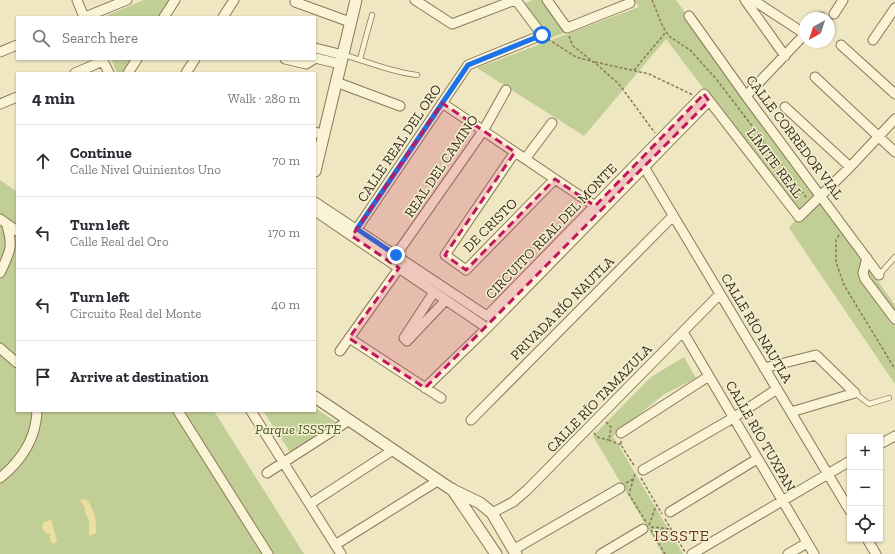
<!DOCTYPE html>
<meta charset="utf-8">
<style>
:root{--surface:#fff;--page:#f7f7f7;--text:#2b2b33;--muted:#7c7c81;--line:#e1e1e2}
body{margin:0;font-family:"Zilla Slab",serif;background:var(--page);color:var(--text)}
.controls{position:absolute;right:12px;bottom:12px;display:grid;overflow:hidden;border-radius:0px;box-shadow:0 1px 3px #0004}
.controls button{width:36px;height:36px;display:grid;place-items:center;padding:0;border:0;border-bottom:1px solid var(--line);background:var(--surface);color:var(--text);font:20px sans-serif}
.compass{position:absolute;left:799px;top:12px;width:36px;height:36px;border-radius:50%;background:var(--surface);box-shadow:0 1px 3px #0004;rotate:219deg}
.stop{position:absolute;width:12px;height:12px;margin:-9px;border:3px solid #1a73e8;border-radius:50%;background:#fff}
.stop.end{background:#1a73e8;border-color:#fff;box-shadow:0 1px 4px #0008}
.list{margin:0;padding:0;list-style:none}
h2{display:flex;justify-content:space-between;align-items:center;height:52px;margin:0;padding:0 16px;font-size:17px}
h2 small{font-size:13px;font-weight:400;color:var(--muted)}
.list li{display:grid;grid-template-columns:26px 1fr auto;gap:12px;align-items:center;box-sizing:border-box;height:72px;padding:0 16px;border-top:1px solid var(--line)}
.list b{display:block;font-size:15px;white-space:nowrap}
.list p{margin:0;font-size:13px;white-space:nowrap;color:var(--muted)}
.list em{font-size:13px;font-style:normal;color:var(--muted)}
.icon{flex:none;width:22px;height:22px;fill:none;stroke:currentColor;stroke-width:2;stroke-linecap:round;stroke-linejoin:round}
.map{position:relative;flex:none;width:895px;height:554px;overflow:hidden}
.search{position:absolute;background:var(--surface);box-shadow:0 1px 3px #0004;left:16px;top:16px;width:300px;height:44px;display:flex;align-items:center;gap:10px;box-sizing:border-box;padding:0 14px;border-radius:0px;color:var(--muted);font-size:15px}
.panel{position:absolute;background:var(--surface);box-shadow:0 1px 3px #0004;left:16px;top:72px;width:300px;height:340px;border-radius:0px}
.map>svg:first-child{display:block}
.green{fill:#c1ce96}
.sand{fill:#ecdf9f}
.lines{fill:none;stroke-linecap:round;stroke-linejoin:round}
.service-casing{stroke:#8a7859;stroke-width:6}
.minor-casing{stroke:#8a7859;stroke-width:11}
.tertiary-casing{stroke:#8a7859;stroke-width:13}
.path{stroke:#8a7859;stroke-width:1.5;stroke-dasharray:3 2;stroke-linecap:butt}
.service{stroke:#faf3d6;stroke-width:4.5}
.minor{stroke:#faf3d6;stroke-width:9}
.tertiary{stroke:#faf3d6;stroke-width:11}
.route{stroke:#1a73e8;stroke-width:5}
.marked{fill:#c2185b;fill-opacity:0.2;stroke:#c2185b;stroke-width:3;stroke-dasharray:8 5;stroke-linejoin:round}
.labels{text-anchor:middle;stroke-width:3;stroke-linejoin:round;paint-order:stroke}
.street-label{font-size:14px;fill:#392e1d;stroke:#f6f0d2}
.park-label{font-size:14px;font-style:italic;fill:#445623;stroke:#f6f0d2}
.quarter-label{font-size:16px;letter-spacing:1px;fill:#67331c;stroke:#f6f0d2}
</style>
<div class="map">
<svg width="895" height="554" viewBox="0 0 895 554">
<rect width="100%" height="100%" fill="#efe6c2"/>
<!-- green -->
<path class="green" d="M144,0H169L158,17H103Z
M533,0H542L566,32L551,38L525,3Z
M634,0H676L895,305V384L789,228L799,215L666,39L584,136L477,68L639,7Z
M111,59H131L122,73H117Z
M0,180L17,192V411H214L304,554H0Z
M684,357L696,378L663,395L613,436L683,554H663L593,436L651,377Z
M315,408L339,424L292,455L263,411H315Z"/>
<!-- sand -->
<path class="sand" d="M86,499C94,508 97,521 96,533L89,536V520L85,512V508L80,500Z
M51,520L57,540L54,544L50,541V534L44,532L42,526L44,522Z"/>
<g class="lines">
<defs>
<path id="service" d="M344,55C369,62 390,72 417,75
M360,59L372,15
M879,275L895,257
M855,393L869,404L889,398"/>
<path id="minor" d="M77,0L84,17
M415,0L452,24L515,0
M547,0L567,28L630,3
M745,0L785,56
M753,0L805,34
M295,2L350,22
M834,14L843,0
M689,16L746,96L879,275
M85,17L127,0
M164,17L175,0
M223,17L234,0
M820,18L821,17
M873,40L895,8
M841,45L895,94
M315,48L343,55
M0,52L17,45
M315,58L340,64
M102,59L109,73
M285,59L306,64L314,59
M75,73L103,61
M128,73L137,59
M186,73L195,59
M815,77L895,152
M336,82L400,106
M746,96L805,34
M442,103L595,206
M0,104L17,97
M785,107L850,167
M315,132L324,135
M515,152L445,255L466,270L555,179
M525,159L552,123
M640,160L850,511
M315,202L487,316L704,94L799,217L850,167L895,119
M315,211L487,328
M0,219L17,231
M352,236L468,65L542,35L516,0
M396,255L483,131L506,90
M867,258L863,273L865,279L895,319
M0,273C10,252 14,246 6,223
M434,292L404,338L407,341L446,300
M683,332L814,554
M349,338L441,398
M0,348L17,363
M340,351L402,264
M764,368L816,355L855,393
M425,388L487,328L709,101
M178,411L268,554
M251,411L341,554
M791,412L855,393
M471,420L673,216
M621,433L709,376
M880,444L895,436
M643,470L733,418L777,389
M267,473L348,421
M0,478C21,461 36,439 37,411
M310,504L393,450
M670,512L757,459
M492,513L513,502L527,490L720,294
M867,539L876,554
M335,545L439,480
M513,550L620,488
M601,554L643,529
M692,554L850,461
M788,554L807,543"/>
<path id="tertiary" d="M315,171L356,0
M315,397L451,489L480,503L492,513L516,554
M452,489L496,554"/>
</defs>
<!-- service casing -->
<use href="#service" class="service-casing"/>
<!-- minor casing -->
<use href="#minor" class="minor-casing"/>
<!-- tertiary casing -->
<use href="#tertiary" class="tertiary-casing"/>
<!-- path -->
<path class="path" d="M652,0L663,27L669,36L690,50L717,80L807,198
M569,36L573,46L591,60
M548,39L576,57L594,62L619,84L655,133
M595,62L649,74L693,95
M634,70L666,32
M839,235L836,240V262L844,285L895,369
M606,422L611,427L609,440L621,445
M594,433L597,437L609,440
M621,441V445L635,467
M635,474L629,494L646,522
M641,478L662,514
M626,483L633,479
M665,519L685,552
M649,525L656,506
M651,527L671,529
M651,530L665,554"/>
<!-- service -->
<use href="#service" class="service"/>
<!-- minor -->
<use href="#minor" class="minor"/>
<!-- tertiary -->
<use href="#tertiary" class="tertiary"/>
</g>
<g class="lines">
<!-- route -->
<path class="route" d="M396,255L357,229L468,65L542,35"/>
</g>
<!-- marked area -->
<path class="marked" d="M704,94L709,101L425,388L349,338L399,268L352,236L442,103L515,152L445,255L466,270L555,179L595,206Z"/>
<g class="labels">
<!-- street labels -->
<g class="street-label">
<text transform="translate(795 137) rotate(53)" y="5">CALLE CORREDOR VIAL</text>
<text transform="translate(399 143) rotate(-56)" y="5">CALLE REAL DEL ORO</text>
<text transform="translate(775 163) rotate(53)" y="5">LÍMITE REAL</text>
<text transform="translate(441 166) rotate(-56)" y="5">REAL DEL CAMINO</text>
<text transform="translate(490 225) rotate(-45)" y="5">DE CRISTO</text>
<text transform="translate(551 231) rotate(-46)" y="5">CIRCUITO REAL DEL MONTE</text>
<text transform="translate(562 308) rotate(-45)" y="5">PRIVADA RÍO NAUTLA</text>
<text transform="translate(757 328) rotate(59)" y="5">CALLE RÍO NAUTLA</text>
<text transform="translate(599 398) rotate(-46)" y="5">CALLE RÍO TAMAZULA</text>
<text transform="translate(761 436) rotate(60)" y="5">CALLE RÍO TUXPAN</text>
</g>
<!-- park labels -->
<g class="park-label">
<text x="298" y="434">Parque ISSSTE</text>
</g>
<!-- quarter labels -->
<g class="quarter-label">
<text x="682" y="541">ISSSTE</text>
</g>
</g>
</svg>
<div class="controls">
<button>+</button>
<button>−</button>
<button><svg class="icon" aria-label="locate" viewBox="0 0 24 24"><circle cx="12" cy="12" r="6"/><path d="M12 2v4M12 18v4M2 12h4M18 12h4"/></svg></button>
</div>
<svg class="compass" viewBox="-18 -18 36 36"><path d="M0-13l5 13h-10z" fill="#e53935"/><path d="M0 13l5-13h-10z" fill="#7c7c81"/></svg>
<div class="stop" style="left:542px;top:35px"></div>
<div class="stop end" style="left:396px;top:255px"></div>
<div class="search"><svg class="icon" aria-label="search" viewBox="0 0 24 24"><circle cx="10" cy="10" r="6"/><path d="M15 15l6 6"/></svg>Search here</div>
<section class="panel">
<h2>4 min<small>Walk · 280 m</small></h2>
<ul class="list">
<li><svg class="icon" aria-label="ahead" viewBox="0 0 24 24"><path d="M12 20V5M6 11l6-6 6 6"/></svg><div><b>Continue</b><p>Calle Nivel Quinientos Uno</p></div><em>70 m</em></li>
<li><svg class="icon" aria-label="left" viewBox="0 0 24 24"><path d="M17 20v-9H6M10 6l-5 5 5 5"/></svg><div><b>Turn left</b><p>Calle Real del Oro</p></div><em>170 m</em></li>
<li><svg class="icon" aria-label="left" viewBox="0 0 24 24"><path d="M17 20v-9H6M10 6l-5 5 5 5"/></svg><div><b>Turn left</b><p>Circuito Real del Monte</p></div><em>40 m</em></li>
<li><svg class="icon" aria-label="arrive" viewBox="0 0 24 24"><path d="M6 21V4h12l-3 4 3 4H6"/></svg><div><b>Arrive at destination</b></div></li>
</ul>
</section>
</div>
